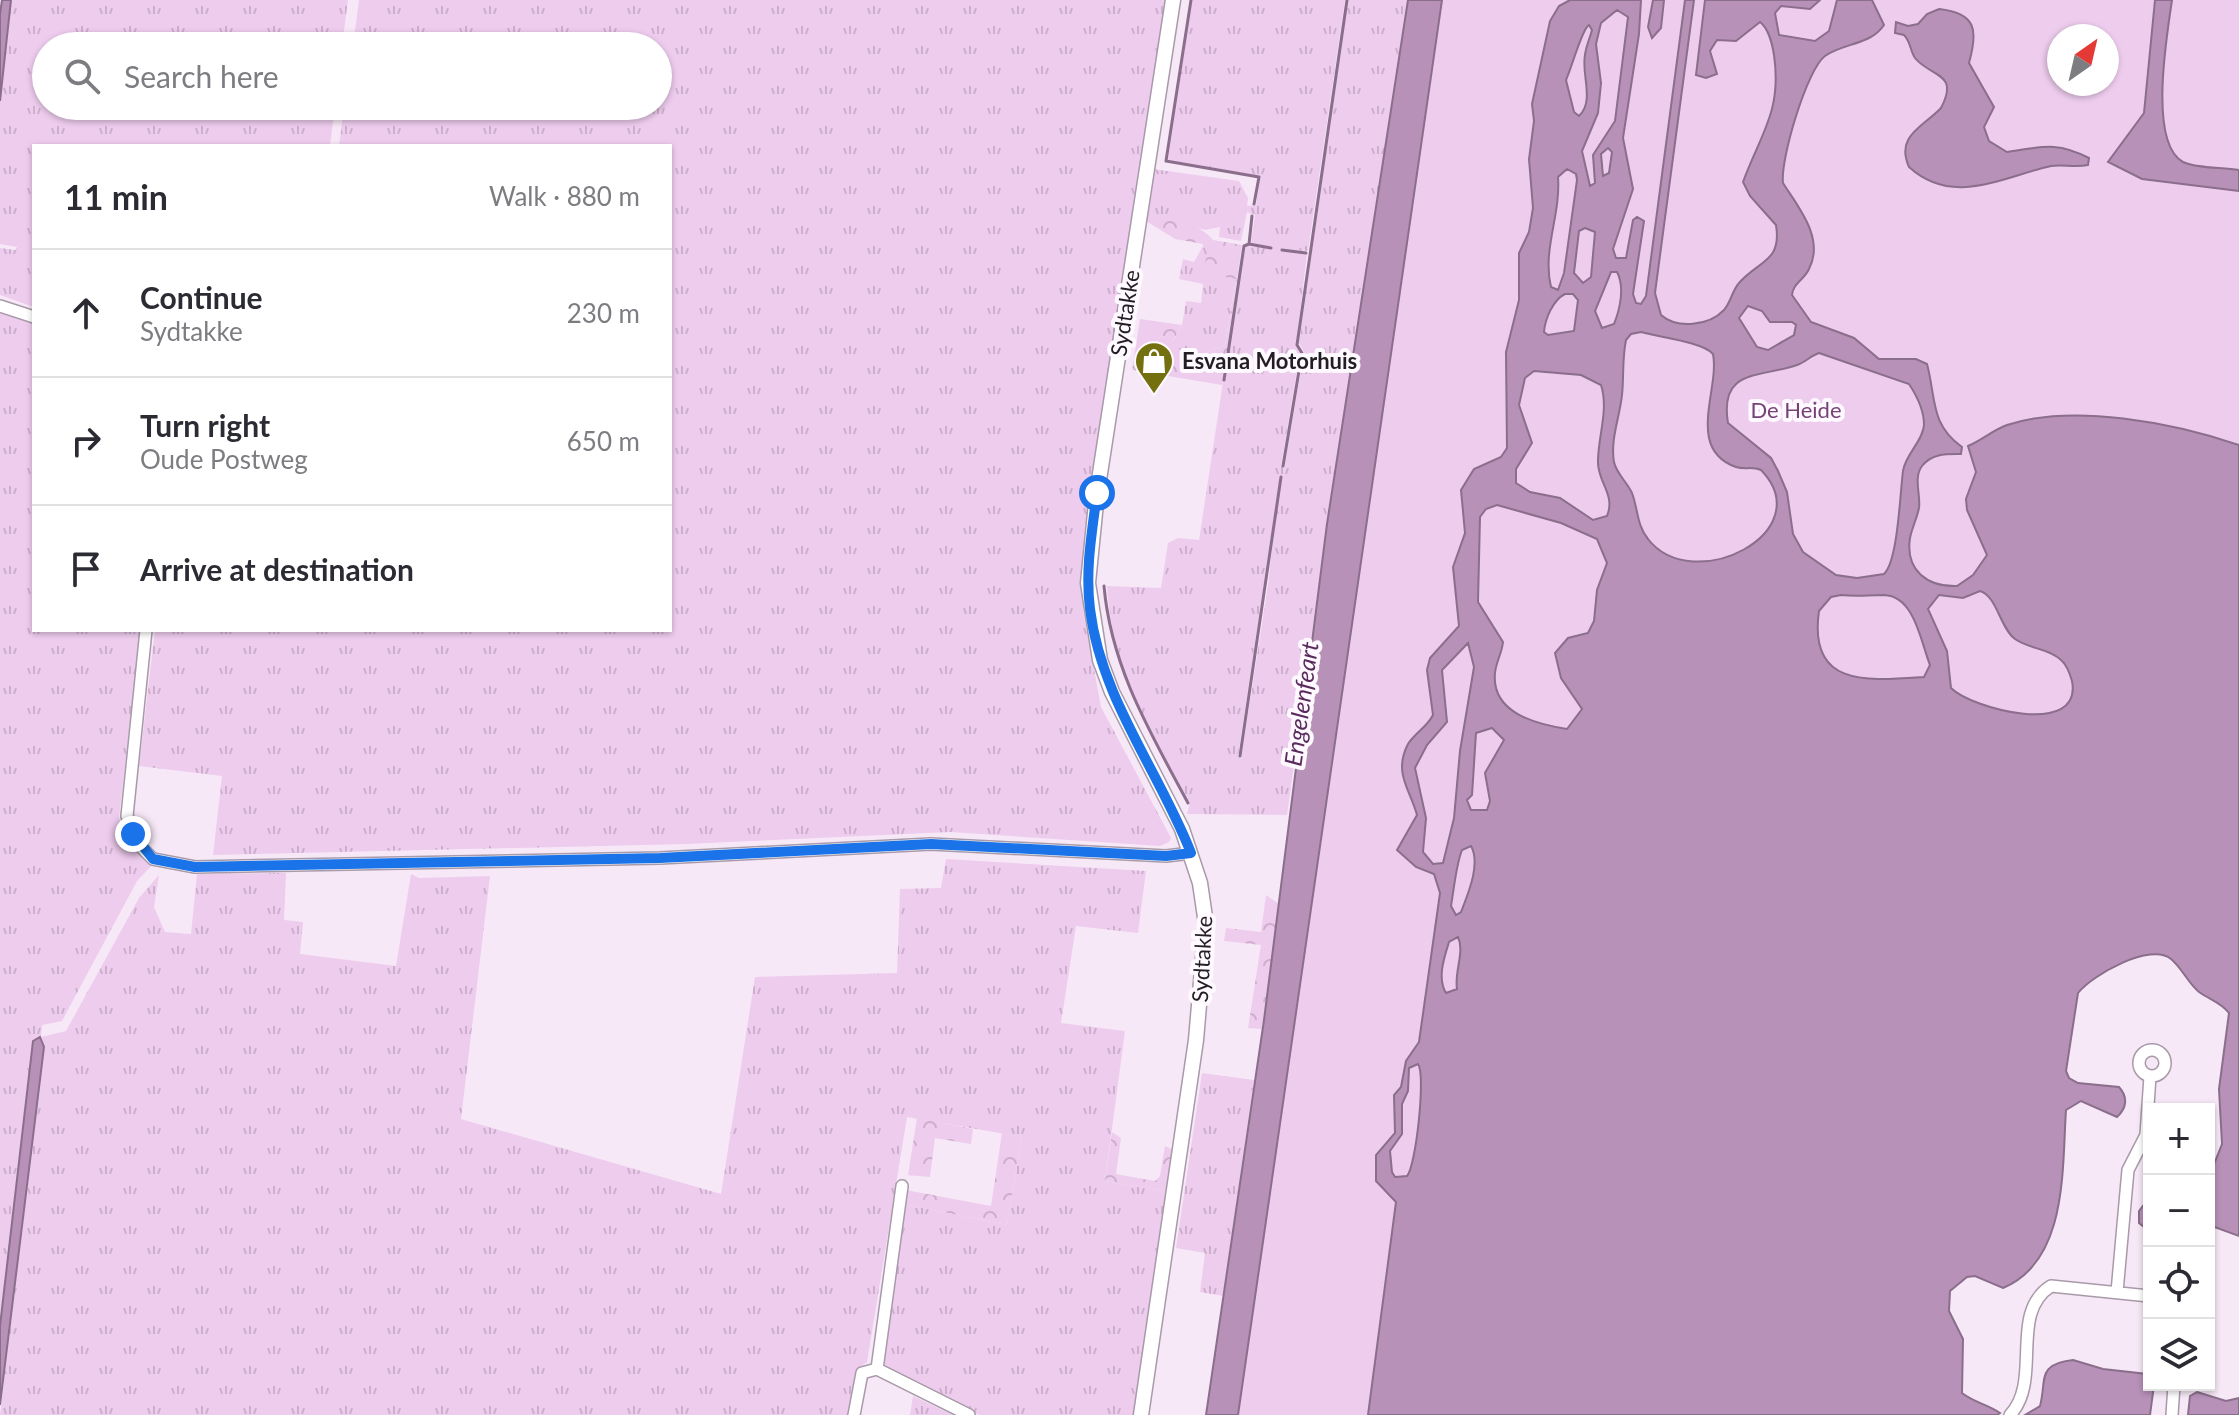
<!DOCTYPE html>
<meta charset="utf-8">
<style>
:root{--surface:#fff;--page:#f7f7f7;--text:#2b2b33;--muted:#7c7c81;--line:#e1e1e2}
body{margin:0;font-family:Lato,sans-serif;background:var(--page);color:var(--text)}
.controls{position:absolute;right:24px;bottom:24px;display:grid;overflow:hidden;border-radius:0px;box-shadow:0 2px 6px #0004}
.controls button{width:72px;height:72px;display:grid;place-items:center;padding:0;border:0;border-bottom:2px solid var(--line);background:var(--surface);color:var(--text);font:40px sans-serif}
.compass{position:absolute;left:2047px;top:24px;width:72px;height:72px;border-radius:50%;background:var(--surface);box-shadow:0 2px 6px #0004;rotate:34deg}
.stop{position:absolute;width:24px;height:24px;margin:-18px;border:6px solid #1a73e8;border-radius:50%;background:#fff}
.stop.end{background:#1a73e8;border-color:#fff;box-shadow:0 2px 8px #0008}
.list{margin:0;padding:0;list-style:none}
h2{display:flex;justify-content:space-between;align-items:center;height:104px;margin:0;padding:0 32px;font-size:34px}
h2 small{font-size:26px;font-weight:400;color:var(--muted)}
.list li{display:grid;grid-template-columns:52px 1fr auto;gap:24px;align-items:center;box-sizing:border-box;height:128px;padding:0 32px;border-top:2px solid var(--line)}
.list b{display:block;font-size:30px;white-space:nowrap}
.list p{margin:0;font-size:26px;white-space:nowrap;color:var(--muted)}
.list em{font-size:26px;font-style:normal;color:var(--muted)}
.icon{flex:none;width:44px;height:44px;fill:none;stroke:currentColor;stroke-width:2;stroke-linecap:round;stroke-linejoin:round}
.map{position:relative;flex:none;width:2239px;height:1415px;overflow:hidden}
.search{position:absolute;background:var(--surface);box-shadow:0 2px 6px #0004;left:32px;top:32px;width:640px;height:88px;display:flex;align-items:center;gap:20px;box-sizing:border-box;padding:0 28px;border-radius:44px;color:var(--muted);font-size:30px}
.panel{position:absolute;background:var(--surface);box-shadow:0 2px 6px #0004;left:32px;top:144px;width:640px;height:488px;border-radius:0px}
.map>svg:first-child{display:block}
.grass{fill:url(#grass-tufts);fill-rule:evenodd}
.forest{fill:url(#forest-crowns)}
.park{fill:#ece;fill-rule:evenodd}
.water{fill:#b791b8;stroke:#8a6e8b;stroke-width:2;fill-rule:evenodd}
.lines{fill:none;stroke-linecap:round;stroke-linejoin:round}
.stream{stroke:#8a6e8b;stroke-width:3}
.minor-casing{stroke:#a89aa8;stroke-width:14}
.tertiary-casing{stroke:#a89aa8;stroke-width:17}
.minor{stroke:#fff;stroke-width:11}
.tertiary{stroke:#fff;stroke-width:14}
.route{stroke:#1a73e8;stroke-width:10}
.labels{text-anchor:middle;stroke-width:8;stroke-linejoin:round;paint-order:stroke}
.street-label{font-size:22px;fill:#221d22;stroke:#fef9fe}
.poi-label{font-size:22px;font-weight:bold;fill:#221d22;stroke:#fef9fe;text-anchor:start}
.park-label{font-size:22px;fill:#744376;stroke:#fef9fe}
.water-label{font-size:24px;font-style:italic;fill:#592a5c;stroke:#fef9fe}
</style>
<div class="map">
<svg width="2239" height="1415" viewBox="0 0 2239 1415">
<defs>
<pattern id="grass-tufts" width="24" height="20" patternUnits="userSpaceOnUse" patternTransform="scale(2)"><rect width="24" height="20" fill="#ece"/><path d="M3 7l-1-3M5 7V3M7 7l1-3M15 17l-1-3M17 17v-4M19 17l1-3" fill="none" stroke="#ccafcc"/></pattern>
<pattern id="forest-crowns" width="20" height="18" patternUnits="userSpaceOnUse" patternTransform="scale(2)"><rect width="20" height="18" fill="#ece"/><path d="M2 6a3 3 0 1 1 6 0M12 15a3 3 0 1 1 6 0" fill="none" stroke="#ccafcc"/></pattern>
</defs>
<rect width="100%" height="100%" fill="#f7e8f7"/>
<!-- grass -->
<path class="grass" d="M11,0H348L342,46H46V106H335L330,146H34V307L0,295V248L16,250L17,247L0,244V101Z
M359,0H1167L1084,536L1083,609L1101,707L1171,838L1169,842L1160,846L950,832L686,844L213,855L222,776L139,766L155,630H670V146H339L344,106H658V46H353Z
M1192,0H1345L1308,251L1281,250L1307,254L1296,346L1300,353L1281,466L1284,468L1304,352L1299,343L1348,0H1408L1327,524L1287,815L1187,814L1190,803C1152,735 1111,665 1107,586L1161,588L1168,543L1178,538L1199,540L1241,264L1246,246L1272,247L1251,243L1255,215L1247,212L1241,241L1219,237L1220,227L1205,230L1147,213L1153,169L1239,181L1248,198L1247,206L1256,205L1260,176L1168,160ZM1280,476L1268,585L1241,759L1238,756Z
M1204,244L1236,278L1225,345L1181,362L1157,361L1153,345L1162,336L1173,341L1182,325L1186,301L1201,303L1203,284L1179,279L1183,259L1194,262Z
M0,305L34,318V630H141L119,817L123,834L153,864L137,881L62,1021L42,1025L41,1037L66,1031L139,898L159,875L154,907L165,932L191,934L197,874L286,873L284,920L303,922L300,954L396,966L411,874L419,878L490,876L461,1119L721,1194L755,977L897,973L900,889L941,888L946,859L1146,871L1138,933L1076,926L1061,1023L1125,1031L1105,1181L1169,1192L1134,1415H979L883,1366L881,1354L904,1204L1007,1225L1022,1137L907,1117L868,1356L867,1362L857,1369L851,1415H0L44,1047L40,1038L33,1041L0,1326Z
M1202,1073L1254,1080L1223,1296L1200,1292L1205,1253L1176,1248Z
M913,1396L953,1415H910Z"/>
<!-- forest -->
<path class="forest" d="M1147,213C1170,218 1197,221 1213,240L1242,245L1222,385L1132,370L1140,319L1182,325L1172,342L1162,336L1153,345L1157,362H1181L1225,345L1236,279L1203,273L1207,253L1203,244L1175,239L1146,221Z
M1266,895L1279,904L1262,1029L1248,1028L1261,945L1224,941L1226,928L1261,932Z
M917,1118L973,1129L971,1144L935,1138L930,1177L908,1175Z
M1112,1132L1121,1138L1116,1174L1155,1181L1160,1176L1165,1146L1175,1151L1169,1192L1105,1181Z
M1002,1133L1022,1137L1007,1225L904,1204L906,1190L991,1206Z"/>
<!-- park -->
<path class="park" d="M1440,0H2239V611L1658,1415H1235ZM2059,36H2107V84H2059Z"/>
<!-- water -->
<path class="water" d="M2,0H11L0,101V14Z
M1408,0H1442L1238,1415H1206L1264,1020L1327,524Z
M1570,0H1641L1639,34L1623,138L1633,189L1613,249L1616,258H1626L1633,220L1637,217L1644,221L1633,294L1636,303L1641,304L1646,296L1685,0H1694L1655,293L1661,315C1677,329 1709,326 1724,310C1731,302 1732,291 1739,283C1759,260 1782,262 1776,225L1750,196L1743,182C1761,133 1782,111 1774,55C1772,43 1769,29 1760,22L1736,41L1717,40L1710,51L1717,74L1706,78L1696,75L1705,0H1820L1810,9L1781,6L1775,13L1779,35L1815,41L1829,31L1837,0H1872L1884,25C1871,45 1843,43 1825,56C1807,69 1780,160 1783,183C1798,207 1825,238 1809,269C1804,280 1793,283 1792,295L1811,322L1854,338L1879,359H1916L1927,364C1936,397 1930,425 1962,447L1961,454C1947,454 1932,453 1922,466C1913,478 1921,495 1919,508C1917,518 1912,528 1910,538C1905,571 1928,587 1957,586L1973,575L1987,555L1967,510L1966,499L1976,472L1968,446C1982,440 1993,430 2007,425C2073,403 2174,423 2239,445V1236L2209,1225V1177L2222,1144L2219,1089L2229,1013C2221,1002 2210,1000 2199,992C2188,983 2182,968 2171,959C2151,942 2092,975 2078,993L2066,1071L2069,1078L2078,1083L2119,1087C2128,1097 2127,1108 2117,1117L2081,1101L2066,1110C2062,1168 2068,1261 2003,1288L1975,1276L1967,1277L1950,1291L1949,1311L1963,1339L1962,1393C1975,1403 1987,1404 2000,1413L1997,1415H1368L1396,1202L1376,1181V1155L1395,1133L1394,1095L1401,1087L1406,1061L1419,1042L1440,893L1434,874L1416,867L1397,850L1417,815C1410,789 1393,773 1408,744C1415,733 1427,727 1433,715L1427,670L1430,658L1459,626L1453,567L1465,533L1461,490L1474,469L1501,457L1507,448L1506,352L1519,300V253L1529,232L1533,208L1529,159L1534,121L1532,104L1550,21L1559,6ZM1617,10L1628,17L1615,121L1593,155L1595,183L1590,186L1582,151L1598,113L1601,83L1596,44L1601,23ZM1589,25L1592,30C1590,38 1586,46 1585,55C1581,74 1595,101 1579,116L1574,112L1566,80C1572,67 1582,29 1589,25ZM1608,148L1612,152L1609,173L1603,176L1601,154ZM1567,169L1576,174L1577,180L1564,273L1558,290L1551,287C1542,250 1561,215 1558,177ZM1585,228L1595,232L1591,277L1583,283L1574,273L1579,231ZM1611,272H1617C1625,287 1620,309 1614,324L1602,328L1595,311ZM1565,294H1573L1578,300L1574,331L1548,335L1544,332C1545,319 1553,300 1565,294ZM1748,306L1762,311L1770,322H1792L1796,325L1794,335L1768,350L1757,347L1739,318ZM1641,332C1658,337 1703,342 1713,354C1720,389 1685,449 1736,467C1745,470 1752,466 1761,470C1821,532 1693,597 1648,539C1637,526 1638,509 1632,493C1627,482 1616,473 1614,462C1610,440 1620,416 1622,395C1624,376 1622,359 1626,340L1631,334ZM1819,353L1909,384C1917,396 1924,411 1924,425C1923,441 1905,455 1903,471C1900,493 1898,561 1884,574L1857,578L1836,575L1803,552L1793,534L1787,492L1778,471L1771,458L1728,423C1719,368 1760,378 1797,365C1806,362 1810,356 1819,353ZM1534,371L1581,375L1601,385C1609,410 1598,436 1598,461C1597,482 1616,494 1607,516L1593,520L1560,498L1530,492L1516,483V469L1532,443L1519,405L1525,378ZM1497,505L1561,523L1597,539L1607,563L1597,590L1594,621L1588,633L1568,638L1555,653L1561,678L1582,709L1567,729C1536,724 1491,713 1495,673C1496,662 1502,653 1503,642L1478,602L1480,517L1486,509ZM1980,591C1997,596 2000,628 2015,639C2029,649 2048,648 2061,660C2067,665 2070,674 2072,681C2083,738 1972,709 1951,688L1947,651L1928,609L1939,595L1963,598ZM1841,595C1859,597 1867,595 1884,595C1915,596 1921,643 1930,665L1924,677C1866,681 1808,687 1819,611L1831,597ZM1468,643L1474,667L1460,751L1454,818L1443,863L1433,864L1423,852L1426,818L1415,768L1427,745L1447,722L1442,670ZM1492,728L1504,740L1485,773L1490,801L1487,810H1471L1467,800L1472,795L1476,733ZM1471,846C1481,864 1468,894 1461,912L1456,915L1451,906C1454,889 1456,865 1462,850ZM1458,937C1465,952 1454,972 1457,989L1446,993C1437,978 1444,958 1449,942ZM1418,1064C1426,1074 1416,1166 1407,1176L1395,1177L1392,1172L1390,1151L1402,1134V1104L1408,1091L1409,1068Z
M1653,0H1664L1661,28L1652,38L1648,27Z
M2155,0H2172C2167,35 2148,143 2183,162C2198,169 2223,167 2239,170V191L2142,179L2108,162L2144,113Z
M1939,9C1977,13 1978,31 1969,63L1994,107L1984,127L1989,141L2007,152C2042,147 2056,141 2089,158L2088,165C2075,168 2063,164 2051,166C2002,177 1953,207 1909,167C1895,136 1923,127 1941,108C1960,72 1930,77 1915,58C1910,51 1911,42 1904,35L1895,33L1896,22L1908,26L1918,24L1927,14Z
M40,1037L44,1047L0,1405V1326L33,1041Z
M2149,1198V1231L2139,1223V1211Z
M2073,1360L2103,1369L2147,1374L2149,1385H2154L2150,1415H2025L2040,1406C2047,1380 2036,1364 2073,1360Z
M2197,1392L2226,1401L2239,1398V1415H2188L2190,1396Z"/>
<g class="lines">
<!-- stream -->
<path class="stream" d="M1191,0L1166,161L1259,177L1254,204
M1249,244L1271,248
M1282,250L1306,253
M1224,380L1244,246L1249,244L1252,216
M1283,466L1302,353L1297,345L1347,0
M1104,586C1111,667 1150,732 1188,803
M1240,756L1281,477"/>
<defs>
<path id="minor" d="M0,306L34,317
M146,630L127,816L142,848L153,859L195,867L660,858L931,844L1166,856L1191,853
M2139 1063a13 13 0 1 1 26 0a13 13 0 1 1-26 0Z
M902,1186L877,1369L969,1415
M2117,1292L2128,1170L2146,1135L2150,1076
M854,1415L862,1373L877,1369
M2010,1415C2043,1380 2008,1313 2051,1286L2149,1296
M2172,1415L2174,1385"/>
<path id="tertiary" d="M1141,1415L1196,1040L1206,924L1200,883L1182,829L1112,692L1100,660L1088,583L1097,493L1173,0"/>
</defs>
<!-- minor casing -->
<use href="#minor" class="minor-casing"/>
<!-- tertiary casing -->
<use href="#tertiary" class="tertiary-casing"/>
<!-- minor -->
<use href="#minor" class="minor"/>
<!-- tertiary -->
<use href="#tertiary" class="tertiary"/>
</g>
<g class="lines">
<!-- route -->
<path class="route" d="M133,834L153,859L195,867L660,858L931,844L1166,856L1191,853C1159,771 1101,699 1090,609C1085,570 1092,532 1097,493"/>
</g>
<!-- icons -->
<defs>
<symbol id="shop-pin" viewBox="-11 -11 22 30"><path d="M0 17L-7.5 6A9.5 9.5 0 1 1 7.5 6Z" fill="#746f0f" stroke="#fef9fe"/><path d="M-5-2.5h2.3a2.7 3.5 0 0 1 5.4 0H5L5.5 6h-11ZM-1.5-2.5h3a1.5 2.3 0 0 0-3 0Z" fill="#fff"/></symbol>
</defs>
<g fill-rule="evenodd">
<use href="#shop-pin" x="1132" y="339" width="44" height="60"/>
</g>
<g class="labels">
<!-- street labels -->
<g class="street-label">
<text transform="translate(1125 313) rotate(-81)" y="8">Sydtakke</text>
<text transform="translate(1202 959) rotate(-87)" y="8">Sydtakke</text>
</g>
<!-- poi labels -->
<g class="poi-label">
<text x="1182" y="369">Esvana Motorhuis</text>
</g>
<!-- park labels -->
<g class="park-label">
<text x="1796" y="418">De Heide</text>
</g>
<!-- water labels -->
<g class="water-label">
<text transform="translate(1302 704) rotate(-82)" y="8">Engelenfeart</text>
</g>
</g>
</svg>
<div class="controls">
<button>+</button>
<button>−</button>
<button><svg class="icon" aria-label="locate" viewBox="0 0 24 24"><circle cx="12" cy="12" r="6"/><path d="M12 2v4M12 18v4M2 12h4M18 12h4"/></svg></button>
<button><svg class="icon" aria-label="layers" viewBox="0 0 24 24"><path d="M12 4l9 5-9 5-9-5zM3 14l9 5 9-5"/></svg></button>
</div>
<svg class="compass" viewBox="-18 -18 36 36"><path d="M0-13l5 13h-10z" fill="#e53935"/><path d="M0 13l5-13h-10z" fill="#7c7c81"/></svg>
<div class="stop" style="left:1097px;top:493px"></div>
<div class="stop end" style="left:133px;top:834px"></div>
<div class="search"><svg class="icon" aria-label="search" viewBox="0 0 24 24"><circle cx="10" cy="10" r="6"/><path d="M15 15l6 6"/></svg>Search here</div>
<section class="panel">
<h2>11 min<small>Walk · 880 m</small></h2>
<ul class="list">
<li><svg class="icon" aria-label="ahead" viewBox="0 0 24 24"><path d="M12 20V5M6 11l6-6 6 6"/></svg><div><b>Continue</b><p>Sydtakke</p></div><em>230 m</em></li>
<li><svg class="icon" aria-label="right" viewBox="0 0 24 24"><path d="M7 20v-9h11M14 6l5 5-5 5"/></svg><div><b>Turn right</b><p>Oude Postweg</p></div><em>650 m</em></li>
<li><svg class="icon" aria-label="arrive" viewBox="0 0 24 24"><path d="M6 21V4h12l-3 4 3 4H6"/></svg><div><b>Arrive at destination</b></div></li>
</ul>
</section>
</div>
